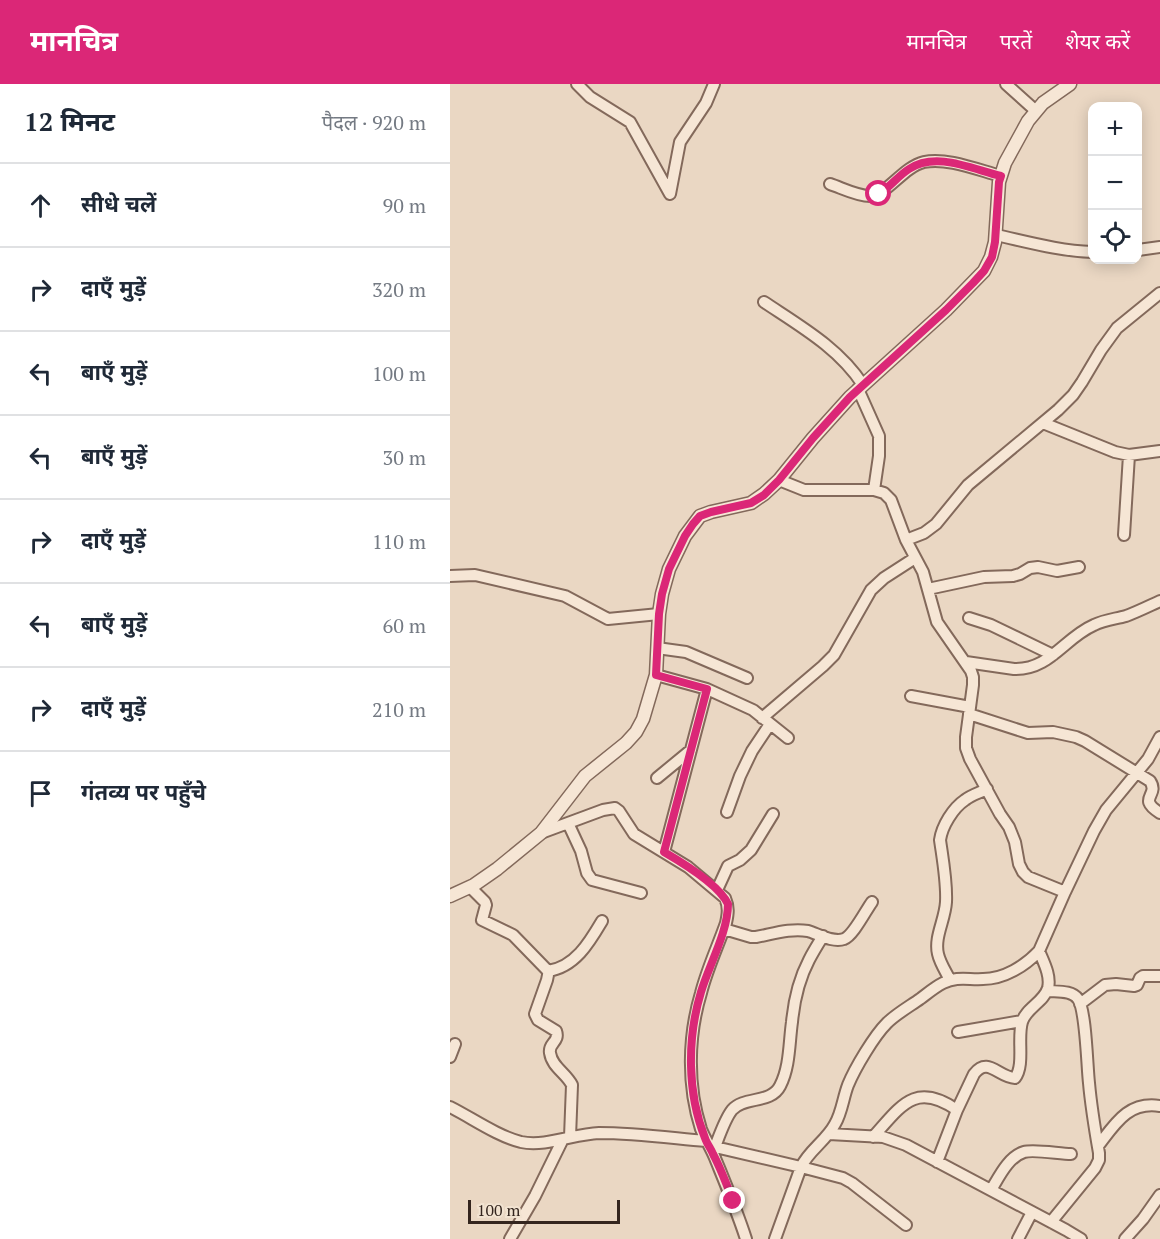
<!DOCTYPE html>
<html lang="hi">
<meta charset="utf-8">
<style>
:root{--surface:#fff;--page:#f2f2f3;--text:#1f2937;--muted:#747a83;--line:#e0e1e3;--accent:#db2777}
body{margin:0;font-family:"PT Serif","Noto Sans Devanagari",serif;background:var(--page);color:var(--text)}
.controls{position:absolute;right:18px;top:18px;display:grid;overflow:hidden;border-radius:12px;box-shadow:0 3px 15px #0003}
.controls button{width:54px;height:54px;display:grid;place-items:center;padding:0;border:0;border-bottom:2px solid var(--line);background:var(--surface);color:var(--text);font:30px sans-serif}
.scale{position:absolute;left:18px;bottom:15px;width:152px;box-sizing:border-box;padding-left:6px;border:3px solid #34251e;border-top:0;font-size:16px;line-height:21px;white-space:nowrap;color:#34251e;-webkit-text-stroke:4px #f2e3d1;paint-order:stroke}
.stop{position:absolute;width:18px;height:18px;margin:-14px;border:4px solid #db2777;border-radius:50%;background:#fff}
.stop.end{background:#db2777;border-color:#fff;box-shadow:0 2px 6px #0008}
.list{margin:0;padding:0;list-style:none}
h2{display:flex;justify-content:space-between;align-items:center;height:78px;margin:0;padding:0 24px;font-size:26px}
h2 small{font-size:20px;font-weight:400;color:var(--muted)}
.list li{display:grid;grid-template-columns:39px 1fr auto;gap:18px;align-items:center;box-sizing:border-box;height:84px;padding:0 24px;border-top:2px solid var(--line)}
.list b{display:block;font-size:22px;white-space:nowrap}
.list em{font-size:20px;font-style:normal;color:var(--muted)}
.icon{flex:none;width:33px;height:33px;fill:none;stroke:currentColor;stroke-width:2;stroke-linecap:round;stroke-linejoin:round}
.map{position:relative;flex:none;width:710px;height:1155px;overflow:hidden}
header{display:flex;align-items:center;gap:36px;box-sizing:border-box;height:84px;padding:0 30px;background:var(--accent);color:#fff}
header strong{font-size:28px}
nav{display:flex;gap:33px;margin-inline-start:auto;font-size:21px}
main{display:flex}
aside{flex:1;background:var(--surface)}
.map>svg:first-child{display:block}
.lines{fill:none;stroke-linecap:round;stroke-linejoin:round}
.minor-casing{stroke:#83695b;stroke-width:14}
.tertiary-casing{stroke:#83695b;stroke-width:15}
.minor{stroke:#f6e6d5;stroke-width:10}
.tertiary{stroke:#f6e6d5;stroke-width:12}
.route{stroke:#db2777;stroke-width:8}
</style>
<header>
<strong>मानचित्र</strong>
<nav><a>मानचित्र</a><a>परतें</a><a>शेयर करें</a></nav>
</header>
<main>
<aside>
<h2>12 मिनट<small>पैदल · 920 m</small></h2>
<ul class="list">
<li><svg class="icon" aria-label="ahead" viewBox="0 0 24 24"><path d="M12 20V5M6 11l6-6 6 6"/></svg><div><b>सीधे चलें</b></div><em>90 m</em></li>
<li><svg class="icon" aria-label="right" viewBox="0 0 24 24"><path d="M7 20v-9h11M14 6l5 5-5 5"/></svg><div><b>दाएँ मुड़ें</b></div><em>320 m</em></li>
<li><svg class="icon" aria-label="left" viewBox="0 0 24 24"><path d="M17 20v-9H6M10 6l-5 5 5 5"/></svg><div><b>बाएँ मुड़ें</b></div><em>100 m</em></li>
<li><svg class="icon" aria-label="left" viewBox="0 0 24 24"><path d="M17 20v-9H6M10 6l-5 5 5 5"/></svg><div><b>बाएँ मुड़ें</b></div><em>30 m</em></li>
<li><svg class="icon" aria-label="right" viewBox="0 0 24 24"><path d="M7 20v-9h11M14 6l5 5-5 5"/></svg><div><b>दाएँ मुड़ें</b></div><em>110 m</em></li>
<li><svg class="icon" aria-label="left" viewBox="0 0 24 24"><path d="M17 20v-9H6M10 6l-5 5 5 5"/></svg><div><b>बाएँ मुड़ें</b></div><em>60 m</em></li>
<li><svg class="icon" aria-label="right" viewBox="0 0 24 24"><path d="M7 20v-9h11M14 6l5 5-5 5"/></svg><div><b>दाएँ मुड़ें</b></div><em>210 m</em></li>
<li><svg class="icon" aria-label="arrive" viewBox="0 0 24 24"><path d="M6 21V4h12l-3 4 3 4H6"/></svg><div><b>गंतव्य पर पहुँचे</b></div></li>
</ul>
</aside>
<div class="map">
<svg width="710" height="1155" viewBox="0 0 710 1155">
<rect width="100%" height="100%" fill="#ead7c3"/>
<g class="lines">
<defs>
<path id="minor" d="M127,0L140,13L180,38L220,110L230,58L256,19L264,0
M556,0L586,27
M380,100C392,104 407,112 420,112C437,111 453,83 474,78C497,73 528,86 551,92
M546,151C578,158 610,167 642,168
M688,166L710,163
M314,218C350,242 389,264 413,301
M408,305L429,352V372L424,406
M593,339L665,368L679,371L710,367
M329,396L354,406H424L434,409L441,416L456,456L473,488L487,538L521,587L523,593V601L516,653V664L520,675L550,730L559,743L565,758L569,780L573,788L578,793L615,808
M674,451L679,371
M456,456L474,449L486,440L518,401L608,326L623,311L632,298L651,266L667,244L710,209
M0,492L25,491L115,512L158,535L209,530
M478,505L534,493L563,492L570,490L580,484L588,483L607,487L629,483
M519,534L541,541L603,571
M207,564L236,568L297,594
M516,578L564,585C600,586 614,554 644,541C654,536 665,535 676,532C687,528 699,522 710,517
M206,591L257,605L303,626L338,654
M461,612L520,623
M519,630L578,649L603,648L626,653L635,657L700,697C710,712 686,714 710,729
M312,634L373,582L384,571L421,506L434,494L465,474
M207,694L241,666
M277,728L290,692L302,667L320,640
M118,739L131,767L137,789L142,796L191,809
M91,749L153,726L165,724L169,727L184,750L238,783L275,814C279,823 278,830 276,839C268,862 257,885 251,909C238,952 237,1002 251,1045C255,1055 261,1064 265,1074C276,1101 287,1127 296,1155
M214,768L257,605
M20,803L35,818L36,821L32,836L63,851L98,887V891L97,896L85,930L88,936L106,947C110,958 98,959 100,969C102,983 116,989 122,1001L120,1053
M267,806L278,782L290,776L301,766L323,730
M274,845L301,853H306C323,850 340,844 358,847C368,850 383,859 394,855C403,852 416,826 422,818
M98,887C125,883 139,859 152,837
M500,896C496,888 490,879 488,870C484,853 495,836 496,818C497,798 493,777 490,756C492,742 503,724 515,716C521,711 529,709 537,705
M597,907C607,908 622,906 628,915C636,926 637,982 639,999C641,1022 645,1046 649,1069V1076L645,1084L601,1138
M630,920L655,901L666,900L684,902L687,901L690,894L693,892H710
M508,948L572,937
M0,973L5,960
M0,1023C22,1034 47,1052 71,1058C96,1063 124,1050 149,1049C185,1049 221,1054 256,1057
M379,1050L433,1053L456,1061L616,1146L631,1155
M423,1053C451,1022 465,997 507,1026
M648,1062C665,1040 678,1017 710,1022
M265,1063L351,1083L393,1094L402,1099L456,1141
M263,1068C268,1056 274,1036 282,1026C294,1012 321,1020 330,1002C340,983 339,959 342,938C344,917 349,895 359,876C363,868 368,860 373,852
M487,1078L507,1026L524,990C538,972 548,993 565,994C575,981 567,954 572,938C576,924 594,918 598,904C601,892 594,879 589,867
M541,1106C549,1093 558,1073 574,1068C584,1065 610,1070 621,1070
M60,1155L85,1112L113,1055
M325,1155L351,1083C359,1066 376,1057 385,1040C392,1028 393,1014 398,1001C405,984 424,952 437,939C446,930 460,922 470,915C478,909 485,903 493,899C507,892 519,896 533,895C554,895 575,882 589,867L615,808L644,747L656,726L698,675L710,653
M568,1155L582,1128
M675,1155L693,1135L710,1111"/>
<path id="tertiary" d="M0,812L24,801L47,785L91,749L135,692L176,659L186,648L193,635L206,591L209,530L212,510L219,485L235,452L250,432L261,428L301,419L314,410L329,396L363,354L400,313L496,226L534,187L541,173L545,158L549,98L555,79L578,37L593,19L620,0"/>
</defs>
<!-- minor casing -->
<use href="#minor" class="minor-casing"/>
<!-- tertiary casing -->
<use href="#tertiary" class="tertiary-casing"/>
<!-- minor -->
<use href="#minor" class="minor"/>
<!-- tertiary -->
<use href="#tertiary" class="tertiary"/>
</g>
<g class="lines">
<!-- route -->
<path class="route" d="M283,1117C277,1101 271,1085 263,1070C261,1065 257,1060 255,1054C237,1009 237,954 251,908C259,881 278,848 278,820C269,801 233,779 214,768L257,605L206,591L209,530L212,510L219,485L235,452L243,440L250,432L261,428L301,419L314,411L329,396L363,354L400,313L496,226L523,199L534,187L542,173L545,158L549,98L551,92C522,85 486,67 459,85C448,92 440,103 429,110"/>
</g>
</svg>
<div class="controls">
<button>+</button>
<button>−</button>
<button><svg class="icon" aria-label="locate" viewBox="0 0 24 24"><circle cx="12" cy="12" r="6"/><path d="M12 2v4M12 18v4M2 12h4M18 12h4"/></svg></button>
</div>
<div class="scale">100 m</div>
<div class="stop" style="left:429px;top:110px"></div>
<div class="stop end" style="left:283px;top:1117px"></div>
</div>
</main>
